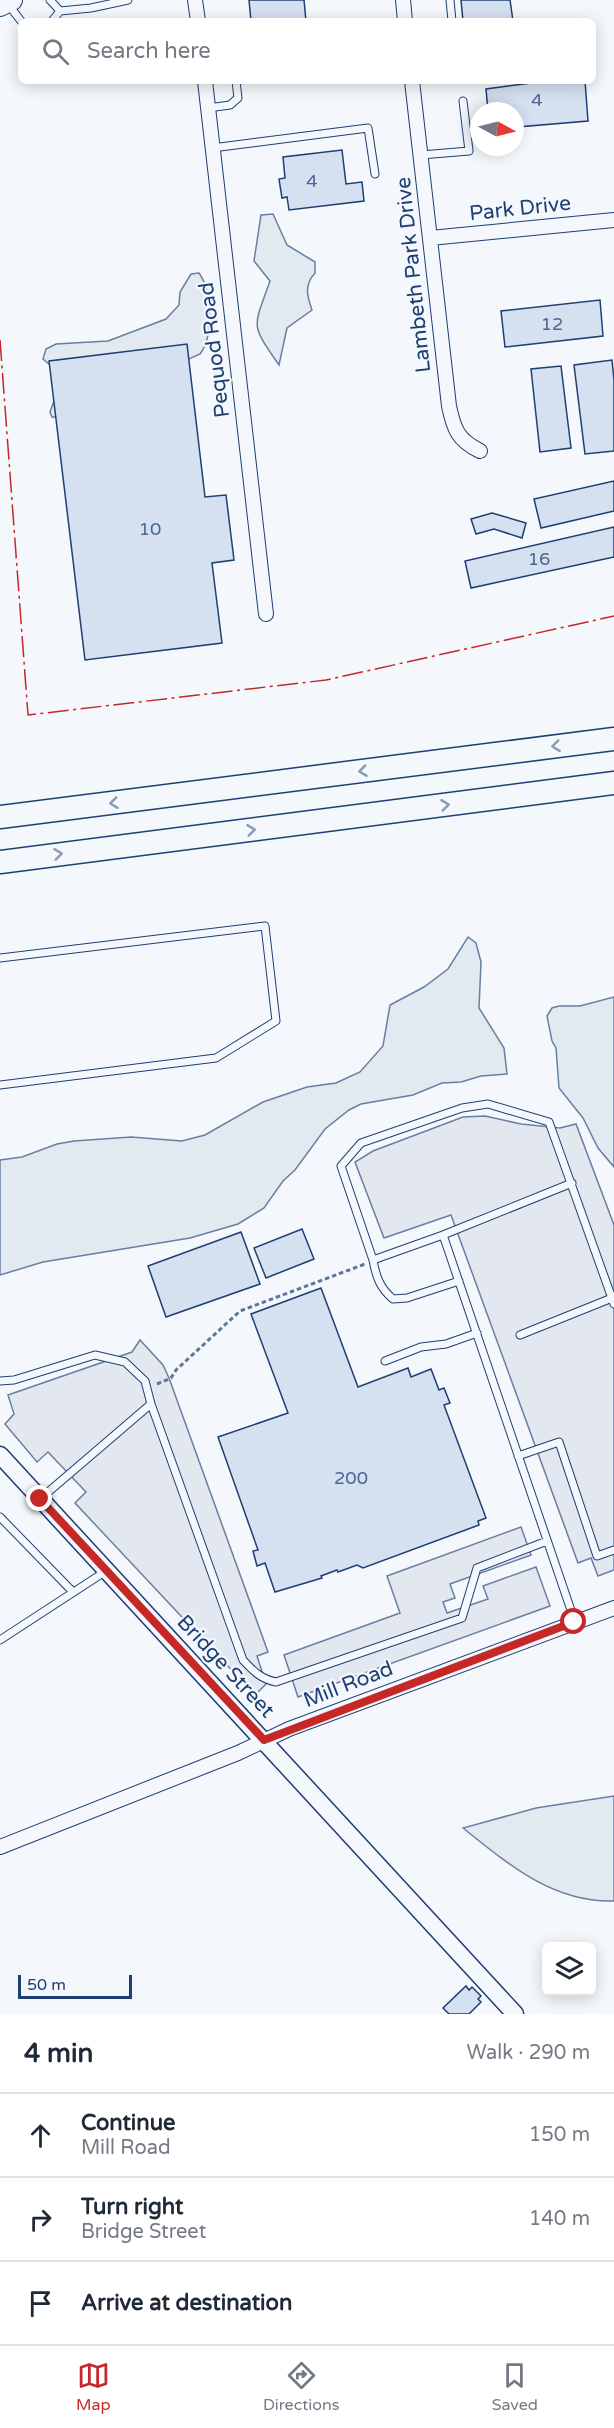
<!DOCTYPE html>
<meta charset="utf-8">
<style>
:root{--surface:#fff;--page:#f2f2f3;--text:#1f2937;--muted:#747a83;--line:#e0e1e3;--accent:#c62828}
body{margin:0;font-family:"Varela Round",sans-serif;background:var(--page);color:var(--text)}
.controls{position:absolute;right:18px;bottom:18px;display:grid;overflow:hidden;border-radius:9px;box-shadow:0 3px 15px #0003}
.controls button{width:54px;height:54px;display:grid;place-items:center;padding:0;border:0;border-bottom:2px solid var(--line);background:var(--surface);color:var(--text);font:30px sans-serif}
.compass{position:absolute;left:470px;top:102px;width:54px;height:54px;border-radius:50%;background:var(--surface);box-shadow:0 3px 15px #0003;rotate:97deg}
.scale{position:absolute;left:18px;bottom:15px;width:114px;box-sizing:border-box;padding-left:6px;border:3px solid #1d3f73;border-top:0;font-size:16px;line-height:21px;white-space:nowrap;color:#1d3f73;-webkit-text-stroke:4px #f4f7fb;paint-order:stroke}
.stop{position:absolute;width:18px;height:18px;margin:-14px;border:4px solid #c62828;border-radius:50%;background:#fff}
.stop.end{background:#c62828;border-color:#fff;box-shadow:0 2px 6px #0008}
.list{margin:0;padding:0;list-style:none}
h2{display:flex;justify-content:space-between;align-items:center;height:78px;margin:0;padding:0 24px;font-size:26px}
h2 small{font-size:20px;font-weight:400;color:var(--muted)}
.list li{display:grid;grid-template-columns:39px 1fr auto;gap:18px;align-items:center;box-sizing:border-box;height:84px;padding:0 24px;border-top:2px solid var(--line)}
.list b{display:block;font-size:22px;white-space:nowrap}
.list p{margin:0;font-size:20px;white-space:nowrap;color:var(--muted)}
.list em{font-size:20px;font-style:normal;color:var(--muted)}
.icon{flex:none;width:33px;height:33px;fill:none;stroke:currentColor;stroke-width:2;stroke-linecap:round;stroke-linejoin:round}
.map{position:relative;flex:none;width:614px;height:2014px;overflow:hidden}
.search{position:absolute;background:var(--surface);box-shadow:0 3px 15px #0003;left:18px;right:18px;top:18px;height:66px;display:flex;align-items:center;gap:15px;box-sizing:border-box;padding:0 21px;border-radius:9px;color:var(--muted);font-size:22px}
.sheet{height:330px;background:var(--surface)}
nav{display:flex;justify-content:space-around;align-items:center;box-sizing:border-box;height:84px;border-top:2px solid var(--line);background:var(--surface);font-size:16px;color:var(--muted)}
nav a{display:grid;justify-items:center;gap:3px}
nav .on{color:var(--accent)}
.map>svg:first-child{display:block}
.green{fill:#e3e9f0;stroke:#687fa3;stroke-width:1.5}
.parking{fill:#e3e8f0;stroke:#687fa3;stroke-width:1.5}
.building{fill:#d5e0f0;stroke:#1d3f73;stroke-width:1.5}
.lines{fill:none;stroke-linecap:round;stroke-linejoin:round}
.service-casing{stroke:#1d3f73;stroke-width:9}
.minor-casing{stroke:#1d3f73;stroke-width:16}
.tertiary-casing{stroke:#1d3f73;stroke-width:19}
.secondary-casing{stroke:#1d3f73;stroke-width:22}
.trunk-casing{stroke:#1d3f73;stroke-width:25}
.path{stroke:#5e769c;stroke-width:3;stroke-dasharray:4.5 3;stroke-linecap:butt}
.service{stroke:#f4f7fb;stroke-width:7}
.minor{stroke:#f4f7fb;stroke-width:14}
.tertiary{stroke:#f4f7fb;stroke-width:16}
.secondary{stroke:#f4f7fb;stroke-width:20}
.trunk{stroke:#f4f7fb;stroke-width:22}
.power{stroke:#c62828;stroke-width:1.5;stroke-dasharray:21 4.5 3 4.5;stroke-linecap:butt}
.oneway{stroke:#889bb7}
.route{stroke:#c62828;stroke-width:8}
.labels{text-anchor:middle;stroke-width:4.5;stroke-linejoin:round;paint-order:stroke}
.number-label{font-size:18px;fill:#4b6792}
.street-label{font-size:21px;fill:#1d3f73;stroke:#f4f7fb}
</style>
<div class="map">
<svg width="614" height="2014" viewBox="0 0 614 2014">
<rect width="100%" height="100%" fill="#f4f7fb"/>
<!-- green -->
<path class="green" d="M273,214L287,245L315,262V273C304,285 307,296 312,310L287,328L279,365C250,323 253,329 270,281L254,261L261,215Z
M199,273C212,291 214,336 200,354L61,417H52L50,412L58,390L56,370L43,359L46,349L56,344L108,341L166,319L179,305L180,292L191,274Z
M468,937L476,943L481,962L479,1008L504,1048L507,1074L481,1076L461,1082L442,1083L413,1095L361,1104L349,1110L325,1129L295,1170L283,1181L264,1208L238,1224L190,1238L43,1262L0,1275V1160L22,1157L57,1144L74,1141L131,1137L182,1141L205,1135L263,1102L307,1087L336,1083L360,1072L383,1046L390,1005L424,987L448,969Z
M614,997V1167L598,1148L583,1118L559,1088L556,1048L552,1041L547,1016L552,1008L559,1006H580Z
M614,1796V1901C553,1903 508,1864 463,1828L536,1808Z"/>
<!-- parking -->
<path class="parking" d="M485,1116L521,1124L560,1128L576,1124L614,1225V1570L598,1576L591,1558L578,1563L451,1215L384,1238L355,1162L373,1151L463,1117Z
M140,1340L163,1365L169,1378L268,1652L257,1656L266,1684L255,1695L75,1503L86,1492L48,1452L37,1462L5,1424L14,1414L8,1395L132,1352Z
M521,1527L531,1555L450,1584L455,1598L443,1602L447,1613L488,1599L483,1586L536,1567L550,1606L298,1697L284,1655L400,1613L387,1576Z"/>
<!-- building -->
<path class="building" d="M249,0H304L306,21H251Z
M461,0H510L513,21H463Z
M547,81H585L588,121L518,127L519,129L515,130V111H488L486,89Z
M342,150L346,184L362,182L364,201L289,210L287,197L282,198L279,179L285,178L283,157Z
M600,300L603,336L505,347L501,311Z
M187,344L205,497L226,495L234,560L212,563L222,643L85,660L49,361Z
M612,360L614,380V451L585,454L574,365Z
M561,366L571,448L540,452L531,369Z
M614,481V511L541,528L534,499Z
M492,513L526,523L522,538L494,529L476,534L471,519Z
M614,527V557L471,588L465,561Z
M302,1229L314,1259L266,1278L254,1248Z
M241,1232L260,1284L166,1317L148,1266Z
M321,1288L358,1387L408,1368L411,1377L431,1369L439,1390L444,1388L450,1403L444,1405L486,1518L478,1521L479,1525L363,1568L357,1565L338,1572L337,1570L321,1576L322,1578L275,1592L265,1563L257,1566L253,1551L258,1550L218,1437L288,1413L251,1314Z
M466,1986L469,1990L472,1987L481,1996L478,1999L481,2002L469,2014H449L443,2008Z"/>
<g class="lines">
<defs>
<path id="service" d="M50,0L60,11L91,8L128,0
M450,0L452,21
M8,4L21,21
M52,21L60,11
M208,108L230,105L238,98L236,81
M212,148L368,128L375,174
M421,155L469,151L463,101
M0,958L265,926L276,1021L216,1058L0,1085
M443,1235L572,1183
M373,1260C376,1277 380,1288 393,1299L407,1298L459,1281
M520,1335L612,1298
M385,1361L421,1347L446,1344L477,1333
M0,1381L14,1380L95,1355L125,1362L145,1381L151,1404
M518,1456L559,1442L597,1556L614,1550
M40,1499L151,1404L243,1660C253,1671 261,1679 276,1682L462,1618L477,1568L547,1541
M0,1517L73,1592
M575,1622L443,1235L373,1260L341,1166L361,1143L462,1108L488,1104L549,1122L614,1304
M0,1640L106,1571"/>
<path id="minor" d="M195,0L198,21
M403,0L405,21
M205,81L266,614
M412,81L449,406C454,430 458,440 480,451
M430,238L614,220
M0,1847L238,1753L289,1729L614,1608"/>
<path id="tertiary" d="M0,1455L515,2014"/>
<path id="secondary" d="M0,6L12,0"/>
<path id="trunk" d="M0,817L614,739
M0,862L614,783"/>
</defs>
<!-- service casing -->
<use href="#service" class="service-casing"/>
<!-- minor casing -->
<use href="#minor" class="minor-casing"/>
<!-- tertiary casing -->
<use href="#tertiary" class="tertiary-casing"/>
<!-- secondary casing -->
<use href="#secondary" class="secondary-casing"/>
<!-- trunk casing -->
<use href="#trunk" class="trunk-casing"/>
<!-- path -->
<path class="path" d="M157,1384L171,1378L176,1370L240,1311L365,1264"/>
<!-- service -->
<use href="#service" class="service"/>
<!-- minor -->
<use href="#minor" class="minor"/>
<!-- tertiary -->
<use href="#tertiary" class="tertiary"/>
<!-- secondary -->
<use href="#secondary" class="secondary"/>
<!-- trunk -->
<use href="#trunk" class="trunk"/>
<!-- power -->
<path class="power" d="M0,340L28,715L326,680L614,616"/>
</g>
<!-- one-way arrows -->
<defs><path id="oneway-chevron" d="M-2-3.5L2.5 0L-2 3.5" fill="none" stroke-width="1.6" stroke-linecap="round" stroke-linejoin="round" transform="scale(1.5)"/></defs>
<g class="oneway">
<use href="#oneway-chevron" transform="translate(556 746) rotate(173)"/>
<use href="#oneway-chevron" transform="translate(363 771) rotate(173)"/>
<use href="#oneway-chevron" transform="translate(114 803) rotate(173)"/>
<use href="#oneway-chevron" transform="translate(445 805) rotate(-7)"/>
<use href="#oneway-chevron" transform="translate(251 830) rotate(-7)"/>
<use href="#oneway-chevron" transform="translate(58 854) rotate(-7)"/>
</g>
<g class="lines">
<!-- route -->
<path class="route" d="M40,1499L264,1740L574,1622"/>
</g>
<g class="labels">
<!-- number labels -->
<g class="number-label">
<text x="537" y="106">4</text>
<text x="312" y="187">4</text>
<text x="552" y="330">12</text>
<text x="150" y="535">10</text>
<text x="539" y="565">16</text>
<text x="351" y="1484">200</text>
</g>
<!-- street labels -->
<g class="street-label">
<text transform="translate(520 208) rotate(-6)" y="7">Park Drive</text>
<text transform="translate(413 275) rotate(-96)" y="7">Lambeth Park Drive</text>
<text transform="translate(214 350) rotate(-97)" y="7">Pequod Road</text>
<text transform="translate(226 1666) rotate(47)" y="7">Bridge Street</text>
<text transform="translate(348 1684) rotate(-21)" y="7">Mill Road</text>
</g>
</g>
</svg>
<div class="controls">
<button><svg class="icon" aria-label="layers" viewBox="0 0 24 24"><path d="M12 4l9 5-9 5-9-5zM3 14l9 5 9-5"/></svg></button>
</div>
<svg class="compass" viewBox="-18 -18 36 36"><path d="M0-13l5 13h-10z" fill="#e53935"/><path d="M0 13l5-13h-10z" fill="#747a83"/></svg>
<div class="scale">50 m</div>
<div class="stop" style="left:574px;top:1622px"></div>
<div class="stop end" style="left:40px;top:1499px"></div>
<div class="search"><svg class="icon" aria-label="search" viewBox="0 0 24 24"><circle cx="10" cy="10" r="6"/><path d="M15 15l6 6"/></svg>Search here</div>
</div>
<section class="sheet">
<h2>4 min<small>Walk · 290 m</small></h2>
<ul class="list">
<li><svg class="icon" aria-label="ahead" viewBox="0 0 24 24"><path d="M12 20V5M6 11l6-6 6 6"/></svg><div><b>Continue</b><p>Mill Road</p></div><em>150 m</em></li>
<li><svg class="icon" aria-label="right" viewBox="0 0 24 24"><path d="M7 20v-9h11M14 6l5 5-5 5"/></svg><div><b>Turn right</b><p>Bridge Street</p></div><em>140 m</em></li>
<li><svg class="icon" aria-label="arrive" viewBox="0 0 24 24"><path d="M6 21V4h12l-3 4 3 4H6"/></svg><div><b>Arrive at destination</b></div></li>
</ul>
</section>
<nav>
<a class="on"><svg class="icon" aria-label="map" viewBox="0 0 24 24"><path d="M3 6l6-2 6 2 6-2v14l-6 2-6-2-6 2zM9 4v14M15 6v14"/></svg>Map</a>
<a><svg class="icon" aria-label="directions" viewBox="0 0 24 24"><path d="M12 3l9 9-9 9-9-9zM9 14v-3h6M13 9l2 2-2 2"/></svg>Directions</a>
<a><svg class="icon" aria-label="saved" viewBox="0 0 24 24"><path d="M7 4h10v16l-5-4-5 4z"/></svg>Saved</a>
</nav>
